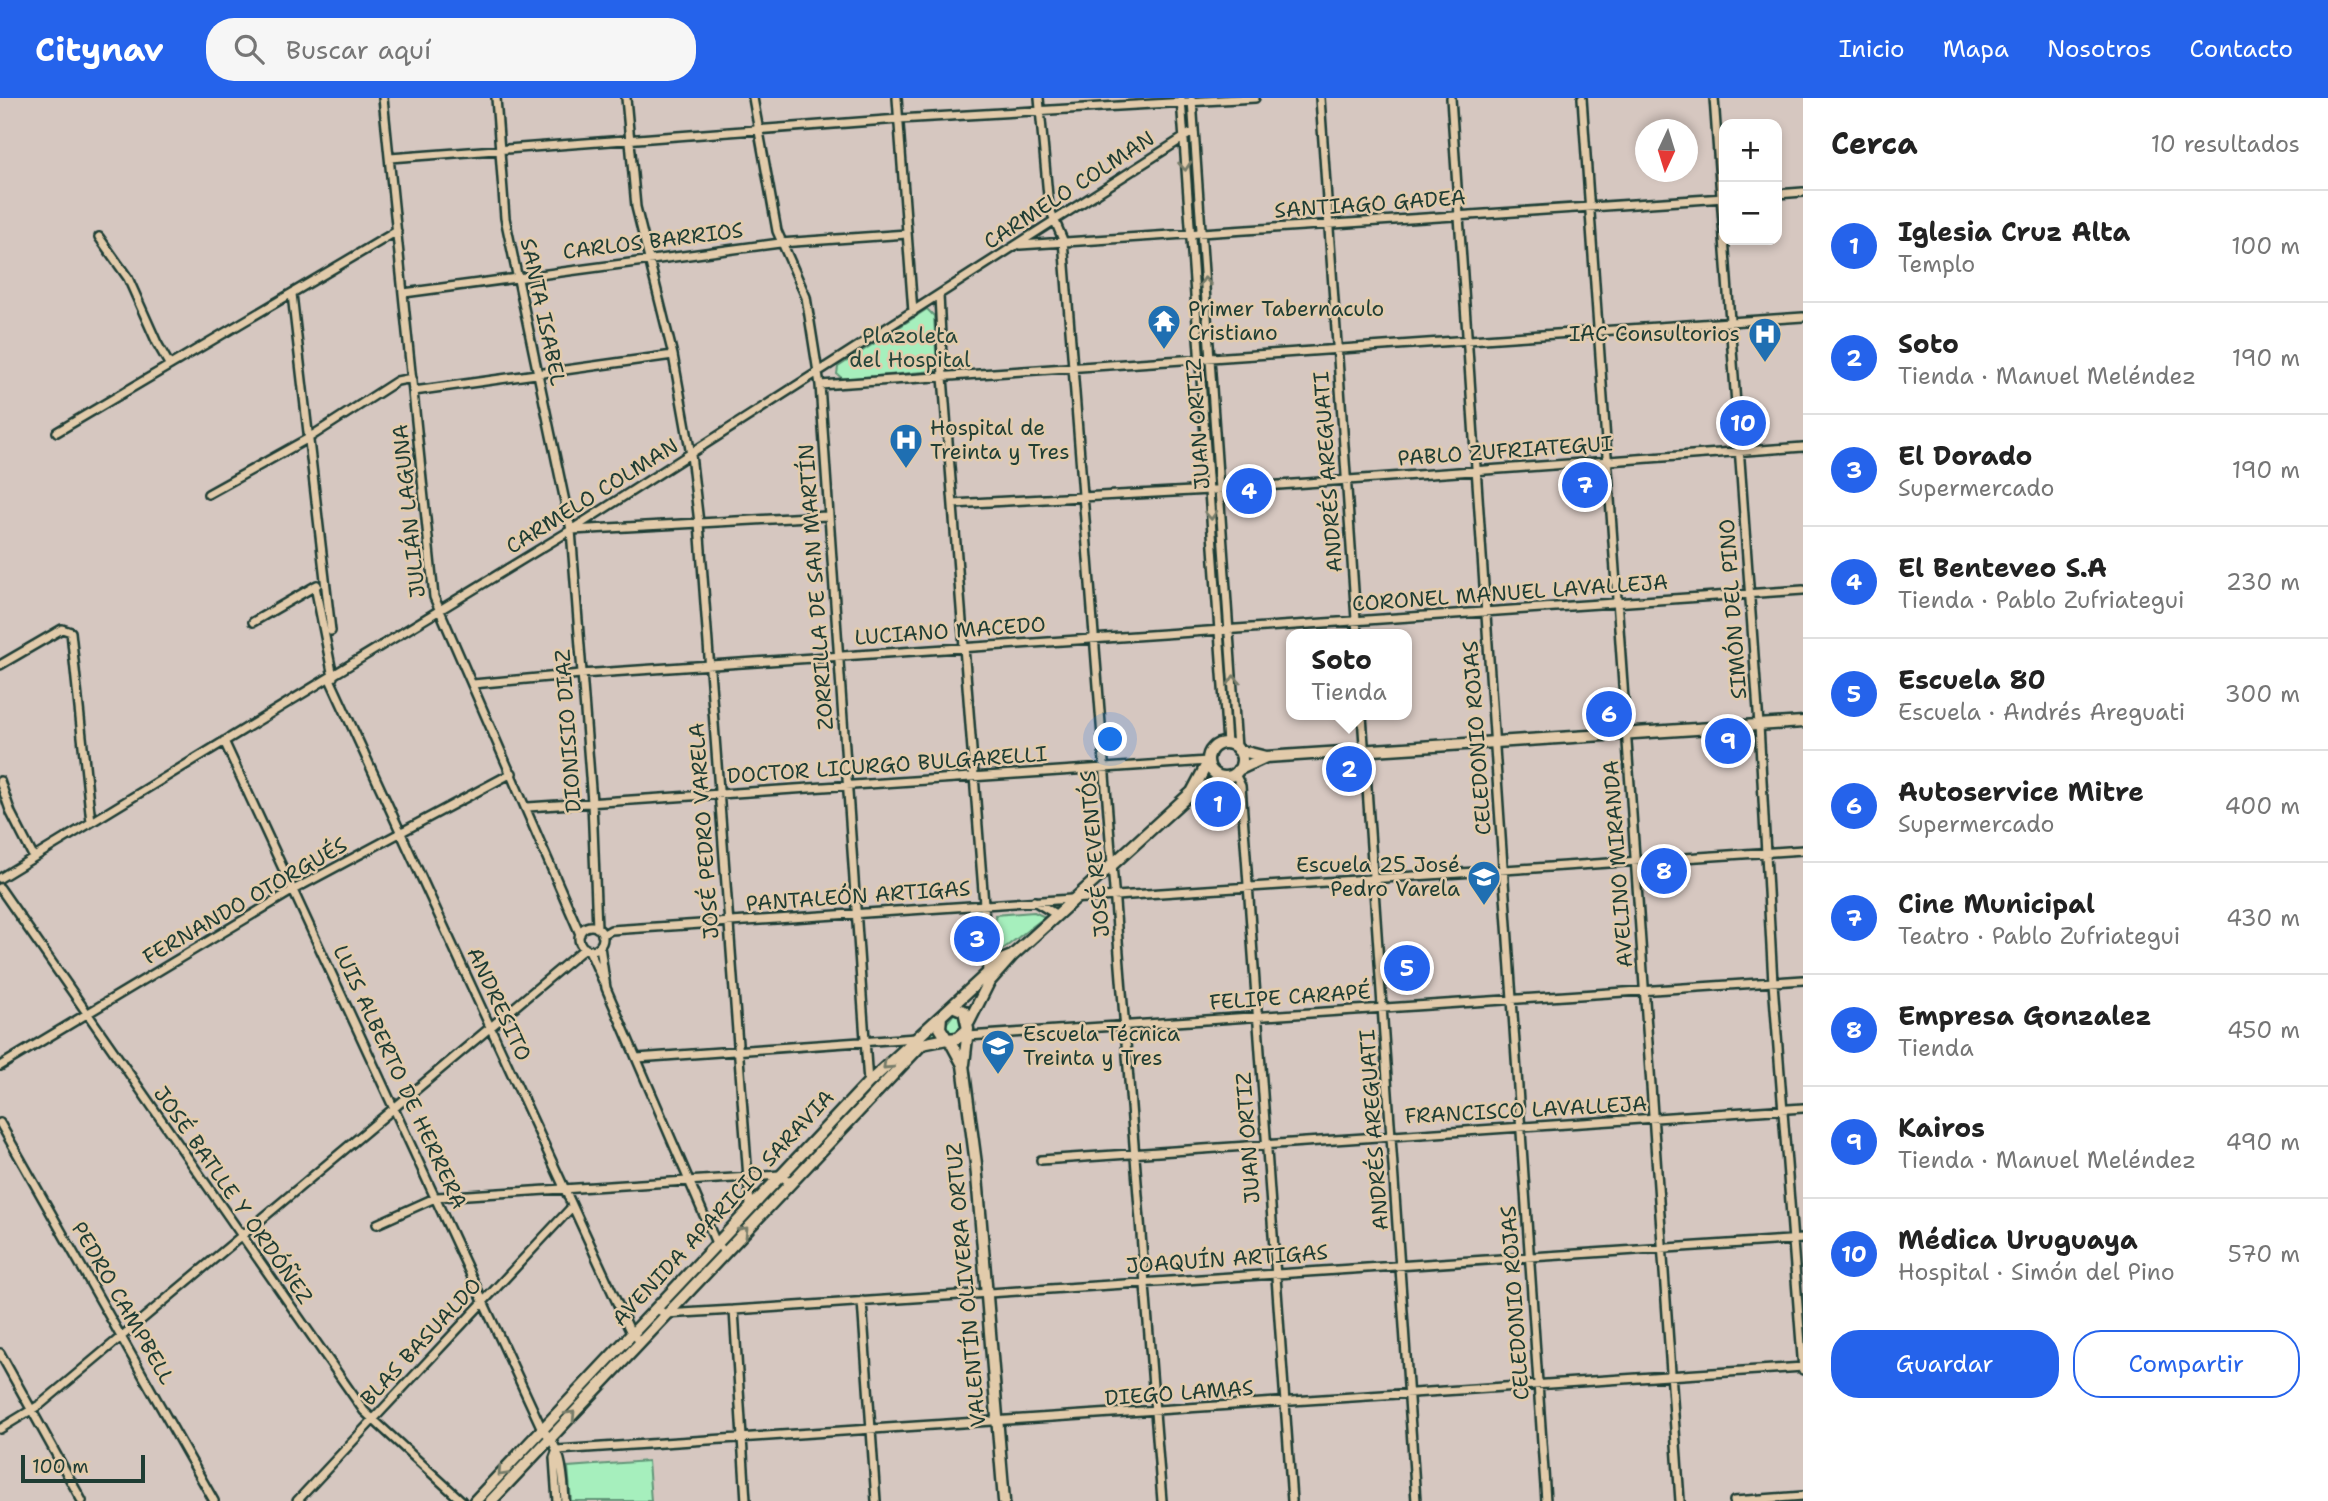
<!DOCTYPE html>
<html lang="es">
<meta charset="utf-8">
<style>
:root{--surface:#fff;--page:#f6f6f6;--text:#222;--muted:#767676;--line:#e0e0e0;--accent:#2563eb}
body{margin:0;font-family:"Shantell Sans",sans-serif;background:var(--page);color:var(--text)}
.controls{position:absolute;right:21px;top:21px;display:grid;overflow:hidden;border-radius:14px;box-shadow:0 4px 10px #0003}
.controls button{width:63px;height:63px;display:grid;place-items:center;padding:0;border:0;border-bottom:2px solid var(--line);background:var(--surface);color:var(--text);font:35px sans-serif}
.compass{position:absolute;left:1635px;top:21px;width:63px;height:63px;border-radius:50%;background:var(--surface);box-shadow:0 4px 10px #0003;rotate:184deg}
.scale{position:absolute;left:21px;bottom:18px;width:124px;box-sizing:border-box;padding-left:7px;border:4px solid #1f3d34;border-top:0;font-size:19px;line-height:24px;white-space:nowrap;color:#1f3d34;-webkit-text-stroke:5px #e2cbab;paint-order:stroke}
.you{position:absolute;left:1111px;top:642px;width:24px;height:24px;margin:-18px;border:5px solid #fff;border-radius:50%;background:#1a73e8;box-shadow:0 0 0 10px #1a73e833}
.badge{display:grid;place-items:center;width:46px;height:46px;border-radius:50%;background:var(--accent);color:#fff;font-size:23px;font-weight:700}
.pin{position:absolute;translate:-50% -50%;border:4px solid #fff;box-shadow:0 2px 7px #0006}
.popup{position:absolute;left:1286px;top:531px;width:126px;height:91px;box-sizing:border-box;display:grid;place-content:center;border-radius:14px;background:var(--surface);filter:drop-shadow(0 2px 5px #0005);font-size:23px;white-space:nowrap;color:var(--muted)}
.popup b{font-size:26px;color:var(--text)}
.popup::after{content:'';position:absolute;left:50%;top:100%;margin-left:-14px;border:14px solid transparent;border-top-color:var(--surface)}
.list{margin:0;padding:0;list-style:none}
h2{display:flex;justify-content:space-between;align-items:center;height:91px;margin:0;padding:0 28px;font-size:30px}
h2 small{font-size:23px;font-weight:400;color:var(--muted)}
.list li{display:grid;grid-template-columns:46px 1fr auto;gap:21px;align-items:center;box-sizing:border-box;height:112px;padding:0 28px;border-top:2px solid var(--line)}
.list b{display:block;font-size:26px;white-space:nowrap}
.list p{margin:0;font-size:23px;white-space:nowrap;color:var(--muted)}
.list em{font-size:23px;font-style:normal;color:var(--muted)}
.actions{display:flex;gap:14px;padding:21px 28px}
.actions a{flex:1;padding:16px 0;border:2px solid var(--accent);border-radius:28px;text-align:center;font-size:24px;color:var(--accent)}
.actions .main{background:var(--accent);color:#fff}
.icon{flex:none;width:38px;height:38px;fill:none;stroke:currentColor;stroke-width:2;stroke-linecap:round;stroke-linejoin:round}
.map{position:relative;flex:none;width:1803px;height:1403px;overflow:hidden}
header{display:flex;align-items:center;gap:42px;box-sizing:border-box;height:98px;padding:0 35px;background:var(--accent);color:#fff}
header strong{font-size:33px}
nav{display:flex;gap:38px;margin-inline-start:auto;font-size:24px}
.search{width:490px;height:63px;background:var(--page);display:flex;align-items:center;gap:18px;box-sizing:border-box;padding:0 24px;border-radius:28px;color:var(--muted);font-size:26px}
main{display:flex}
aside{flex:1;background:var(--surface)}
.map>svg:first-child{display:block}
.grass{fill:url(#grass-tufts);stroke:#629678;stroke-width:2}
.green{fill:#a6efbd;stroke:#629678;stroke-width:2}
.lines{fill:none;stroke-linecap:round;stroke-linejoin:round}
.street-casing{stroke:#1f3d34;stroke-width:12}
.secondary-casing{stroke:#1f3d34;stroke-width:15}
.street{stroke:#e2cbab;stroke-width:7}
.secondary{stroke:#e2cbab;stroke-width:10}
.oneway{stroke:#777d6a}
.labels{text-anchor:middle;stroke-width:5;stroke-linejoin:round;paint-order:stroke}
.street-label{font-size:21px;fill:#1f3d34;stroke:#e2cbab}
.poi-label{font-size:21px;fill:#1f3d34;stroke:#e2cbab;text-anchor:start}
.park-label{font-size:21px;fill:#26463b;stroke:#e2cbab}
</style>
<header>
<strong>Citynav</strong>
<div class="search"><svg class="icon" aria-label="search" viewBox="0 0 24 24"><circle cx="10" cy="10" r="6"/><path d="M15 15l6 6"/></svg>Buscar aquí</div>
<nav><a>Inicio</a><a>Mapa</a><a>Nosotros</a><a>Contacto</a></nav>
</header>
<main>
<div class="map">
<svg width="1803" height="1403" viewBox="0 0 1803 1403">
<defs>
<pattern id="grass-tufts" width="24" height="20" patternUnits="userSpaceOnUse" patternTransform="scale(1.75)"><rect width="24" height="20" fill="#a6efbd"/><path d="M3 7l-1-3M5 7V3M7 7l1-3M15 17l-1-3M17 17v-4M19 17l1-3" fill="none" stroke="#8ecea3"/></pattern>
</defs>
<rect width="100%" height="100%" fill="#d6c7c0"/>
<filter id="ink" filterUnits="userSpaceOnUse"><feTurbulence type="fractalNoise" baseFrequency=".0143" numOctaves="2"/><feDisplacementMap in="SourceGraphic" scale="14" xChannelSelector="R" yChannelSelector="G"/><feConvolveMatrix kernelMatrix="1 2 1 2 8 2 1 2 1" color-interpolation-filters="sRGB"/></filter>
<g filter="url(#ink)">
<!-- grass -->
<path class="grass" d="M957,912L961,914L963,927L957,936L949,937L943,930Z
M938,925L941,939L921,943L802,1060Z"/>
<!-- green -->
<path class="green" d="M927,211L934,218L937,270L934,273L843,281L837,276L838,269Z
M1034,814L1045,819L998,855L995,817Z
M648,1363L651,1403H571L568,1369Z"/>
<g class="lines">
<defs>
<path id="street" d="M383,0L434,499L580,836
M496,0L505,120L571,432L592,704L597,830
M626,0L636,109L673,257L691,357L699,425L750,1107
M753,0L777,133L806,199L820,287L868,985
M897,0L913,214
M1039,0L1049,109L1063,142L1162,1403
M1320,0L1357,536
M1451,0L1546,1403
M1582,0L1680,1403
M1714,0L1759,627L1773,885L1803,1272
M1181,1L1227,645
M1192,2L1237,650
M390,60L899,21L1255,0
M1777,96L1803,94
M99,139L128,180L157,245L169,266
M1020,147L1724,100
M404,195L780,145L907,136
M292,196L331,533
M939,197L943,279L984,806L987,876
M820,287L1803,219
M414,293L673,257
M57,334L397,133
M208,396L307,341L397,283L412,280
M953,406L1210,392L1803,349
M572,432L827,418
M315,488L333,579
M253,524L317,487
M0,567L62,531L71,534L91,724
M330,581L631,1235L640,1243
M473,586L581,576L1803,492
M1362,617L1416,1403
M224,643L542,1331C563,1351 563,1376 565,1403
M1235,676L1241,688L1292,1403
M0,683L11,715L33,758
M528,709L1208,663
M0,780L571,432L1194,33
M0,790L364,1313L462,1403
M1034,803L1057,817
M579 840a12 12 0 1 1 24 0a12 12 0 1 1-24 0Z
M602,837L611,832L1803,752
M600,848L606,890L716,1145L724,1153
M589,852L603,883
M968,938L1803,882
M637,960L916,940
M0,968L295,791L512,675
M0,1025L214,1403
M1041,1062L1803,1010
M377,1126L437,1099L780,1077L790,1085
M862,1203L876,1403
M656,1210L665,1216L734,1212L1803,1141
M734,1212L746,1403
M0,1255L82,1403
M0,1331L41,1306L585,850
M557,1352L1803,1269
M557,1352L554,1360L557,1403
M297,1403L571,1110
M1734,1403L1803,1398"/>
<path id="secondary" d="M1208 662a17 17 0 1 1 34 0a17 17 0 1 1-34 0Z
M1238,652L1266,659L1803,624
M1238,672L1266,659
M1192,694L1227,679
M941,918L940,930L947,941L958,940L968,931L964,913L952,908
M969,924L989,884L1012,858L1192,694L1208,664
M949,941L963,967L976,1066L1004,1403
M964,966L968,931
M475,1403L868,985L1002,862L1012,858
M491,1403L922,946L947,941"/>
</defs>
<!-- street casing -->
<use href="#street" class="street-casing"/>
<!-- secondary casing -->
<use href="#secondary" class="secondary-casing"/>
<!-- street -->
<use href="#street" class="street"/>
<!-- secondary -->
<use href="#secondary" class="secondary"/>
</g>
<!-- one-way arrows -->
<defs><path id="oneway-chevron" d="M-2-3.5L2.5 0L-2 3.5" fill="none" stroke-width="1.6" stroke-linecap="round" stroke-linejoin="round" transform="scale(1.75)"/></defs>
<g class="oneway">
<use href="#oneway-chevron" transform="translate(1185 68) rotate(85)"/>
<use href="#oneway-chevron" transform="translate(1205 184) rotate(-94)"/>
<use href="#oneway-chevron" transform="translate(1211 417) rotate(86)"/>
<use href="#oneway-chevron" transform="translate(1234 582) rotate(-95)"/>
<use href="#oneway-chevron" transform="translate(887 967) rotate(137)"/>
<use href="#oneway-chevron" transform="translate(744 1133) rotate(-46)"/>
<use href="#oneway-chevron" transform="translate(571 1317) rotate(-47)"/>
<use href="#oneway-chevron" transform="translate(502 1374) rotate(133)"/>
</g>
</g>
<!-- icons -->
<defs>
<symbol id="temple-pin" viewBox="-11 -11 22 30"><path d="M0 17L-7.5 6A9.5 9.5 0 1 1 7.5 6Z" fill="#1f6fb2" stroke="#e2cbab"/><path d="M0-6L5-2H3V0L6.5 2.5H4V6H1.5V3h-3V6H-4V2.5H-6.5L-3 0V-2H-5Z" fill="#fff"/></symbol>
<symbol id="hospital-pin" viewBox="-11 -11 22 30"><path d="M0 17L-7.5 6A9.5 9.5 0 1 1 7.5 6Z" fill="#1f6fb2" stroke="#e2cbab"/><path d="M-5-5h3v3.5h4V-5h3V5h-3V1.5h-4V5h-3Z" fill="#fff"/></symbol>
<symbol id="school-pin" viewBox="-11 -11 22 30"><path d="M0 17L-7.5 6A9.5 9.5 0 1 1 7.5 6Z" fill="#1f6fb2" stroke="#e2cbab"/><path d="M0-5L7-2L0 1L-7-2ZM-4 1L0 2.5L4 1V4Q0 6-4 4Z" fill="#fff"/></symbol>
</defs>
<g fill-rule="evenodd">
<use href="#temple-pin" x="1145" y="204" width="38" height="52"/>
<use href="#hospital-pin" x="1746" y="217" width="38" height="52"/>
<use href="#hospital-pin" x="887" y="323" width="38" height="52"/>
<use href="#school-pin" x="1465" y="760" width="38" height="52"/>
<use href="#school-pin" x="979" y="929" width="38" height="52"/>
</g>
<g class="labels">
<!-- street labels -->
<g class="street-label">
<text transform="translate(1069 92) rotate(-33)" y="7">CARMELO COLMAN</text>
<text transform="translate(1370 106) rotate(-4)" y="7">SANTIAGO GADEA</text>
<text transform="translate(653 143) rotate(-7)" y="7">CARLOS BARRIOS</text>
<text transform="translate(543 214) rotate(78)" y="7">SANTA ISABEL</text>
<text transform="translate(1198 326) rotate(-94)" y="7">JUAN ORTIZ</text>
<text transform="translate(1505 353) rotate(-4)" y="7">PABLO ZUFRIATEGUI</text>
<text transform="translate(1328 374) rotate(-94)" y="7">ANDRÉS AREGUATI</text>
<text transform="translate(592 398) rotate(-32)" y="7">CARMELO COLMAN</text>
<text transform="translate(409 413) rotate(-96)" y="7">JULIÁN LAGUNA</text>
<text transform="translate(816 489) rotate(-94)" y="7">ZORRILLA DE SAN MARTÍN</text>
<text transform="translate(1510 495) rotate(-4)" y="7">CORONEL MANUEL LAVALLEJA</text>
<text transform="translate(1733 511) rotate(-94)" y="7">SIMÓN DEL PINO</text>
<text transform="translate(950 533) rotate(-4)" y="7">LUCIANO MACEDO</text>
<text transform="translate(568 633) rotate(-94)" y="7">DIONISIO DIAZ</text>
<text transform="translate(1477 640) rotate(-94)" y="7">CELEDONIO ROJAS</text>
<text transform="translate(887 667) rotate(-4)" y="7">DOCTOR LICURGO BULGARELLI</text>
<text transform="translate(704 733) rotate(-94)" y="7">JOSÉ PEDRO VARELA</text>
<text transform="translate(1095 756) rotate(-95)" y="7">JOSÉ REVENTÓS</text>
<text transform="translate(1618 766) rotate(-94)" y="7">AVELINO MIRANDA</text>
<text transform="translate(858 798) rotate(-4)" y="7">PANTALEÓN ARTIGAS</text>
<text transform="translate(245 803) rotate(-30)" y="7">FERNANDO OTORGUÉS</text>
<text transform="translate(1290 899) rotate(-4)" y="7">FELIPE CARAPÉ</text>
<text transform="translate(499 906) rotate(65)" y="7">ANDRESITO</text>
<text transform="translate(400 979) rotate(65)" y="7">LUIS ALBERTO DE HERRERA</text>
<text transform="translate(1526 1012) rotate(-3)" y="7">FRANCISCO LAVALLEJA</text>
<text transform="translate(1374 1032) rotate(-94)" y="7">ANDRÉS AREGUATI</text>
<text transform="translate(1248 1040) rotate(-94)" y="7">JUAN ORTIZ</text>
<text transform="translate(233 1097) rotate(55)" y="7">JOSÉ BATLLE Y ORDÓÑEZ</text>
<text transform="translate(723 1110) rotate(-47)" y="7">AVENIDA APARICIO SARAVIA</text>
<text transform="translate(1227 1161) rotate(-4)" y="7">JOAQUÍN ARTIGAS</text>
<text transform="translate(966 1187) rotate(-95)" y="7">VALENTÍN OLIVERA ORTUZ</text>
<text transform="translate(123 1205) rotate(60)" y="7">PEDRO CAMPBELL</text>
<text transform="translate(1515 1205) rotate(-94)" y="7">CELEDONIO ROJAS</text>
<text transform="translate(421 1244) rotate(-47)" y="7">BLAS BASUALDO</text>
<text transform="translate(1179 1295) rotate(-4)" y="7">DIEGO LAMAS</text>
</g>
<!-- poi labels -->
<g class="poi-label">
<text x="1188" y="218">Primer Tabernaculo<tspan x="1188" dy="24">Cristiano</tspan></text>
<text x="1740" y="243" text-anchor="end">IAC Consultorios</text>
<text x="930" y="337">Hospital de<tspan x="930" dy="24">Treinta y Tres</tspan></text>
<text x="1460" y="774" text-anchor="end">Escuela 25 José<tspan x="1460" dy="24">Pedro Varela</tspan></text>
<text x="1023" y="943">Escuela Técnica<tspan x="1023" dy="24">Treinta y Tres</tspan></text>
</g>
<!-- park labels -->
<g class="park-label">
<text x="910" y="245">Plazoleta<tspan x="910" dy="24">del Hospital</tspan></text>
</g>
</g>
</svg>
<div class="controls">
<button>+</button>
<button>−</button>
</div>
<svg class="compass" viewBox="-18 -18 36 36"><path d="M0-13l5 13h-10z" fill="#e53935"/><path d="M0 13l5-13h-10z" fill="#767676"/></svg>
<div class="scale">100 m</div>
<div class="you"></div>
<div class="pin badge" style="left:1218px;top:706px">1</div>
<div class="pin badge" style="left:1349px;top:671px">2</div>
<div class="popup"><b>Soto</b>Tienda</div>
<div class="pin badge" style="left:977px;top:841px">3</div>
<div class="pin badge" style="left:1249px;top:393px">4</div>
<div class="pin badge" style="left:1407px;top:870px">5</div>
<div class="pin badge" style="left:1609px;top:616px">6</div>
<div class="pin badge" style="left:1585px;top:387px">7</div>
<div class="pin badge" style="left:1664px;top:773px">8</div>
<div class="pin badge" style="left:1728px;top:643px">9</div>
<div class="pin badge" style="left:1743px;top:325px">10</div>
</div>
<aside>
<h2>Cerca<small>10 resultados</small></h2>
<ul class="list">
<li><span class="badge">1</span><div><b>Iglesia Cruz Alta</b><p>Templo</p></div><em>100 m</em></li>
<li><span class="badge">2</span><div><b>Soto</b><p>Tienda · Manuel Meléndez</p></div><em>190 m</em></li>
<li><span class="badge">3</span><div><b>El Dorado</b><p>Supermercado</p></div><em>190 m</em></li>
<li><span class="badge">4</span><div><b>El Benteveo S.A</b><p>Tienda · Pablo Zufriategui</p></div><em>230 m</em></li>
<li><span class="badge">5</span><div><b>Escuela 80</b><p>Escuela · Andrés Areguati</p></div><em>300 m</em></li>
<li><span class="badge">6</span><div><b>Autoservice Mitre</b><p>Supermercado</p></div><em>400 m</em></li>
<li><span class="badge">7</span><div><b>Cine Municipal</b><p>Teatro · Pablo Zufriategui</p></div><em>430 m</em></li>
<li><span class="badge">8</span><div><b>Empresa Gonzalez</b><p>Tienda</p></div><em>450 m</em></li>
<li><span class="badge">9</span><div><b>Kairos</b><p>Tienda · Manuel Meléndez</p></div><em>490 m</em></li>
<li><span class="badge">10</span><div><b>Médica Uruguaya</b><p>Hospital · Simón del Pino</p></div><em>570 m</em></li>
</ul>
<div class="actions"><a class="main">Guardar</a><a>Compartir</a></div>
</aside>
</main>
